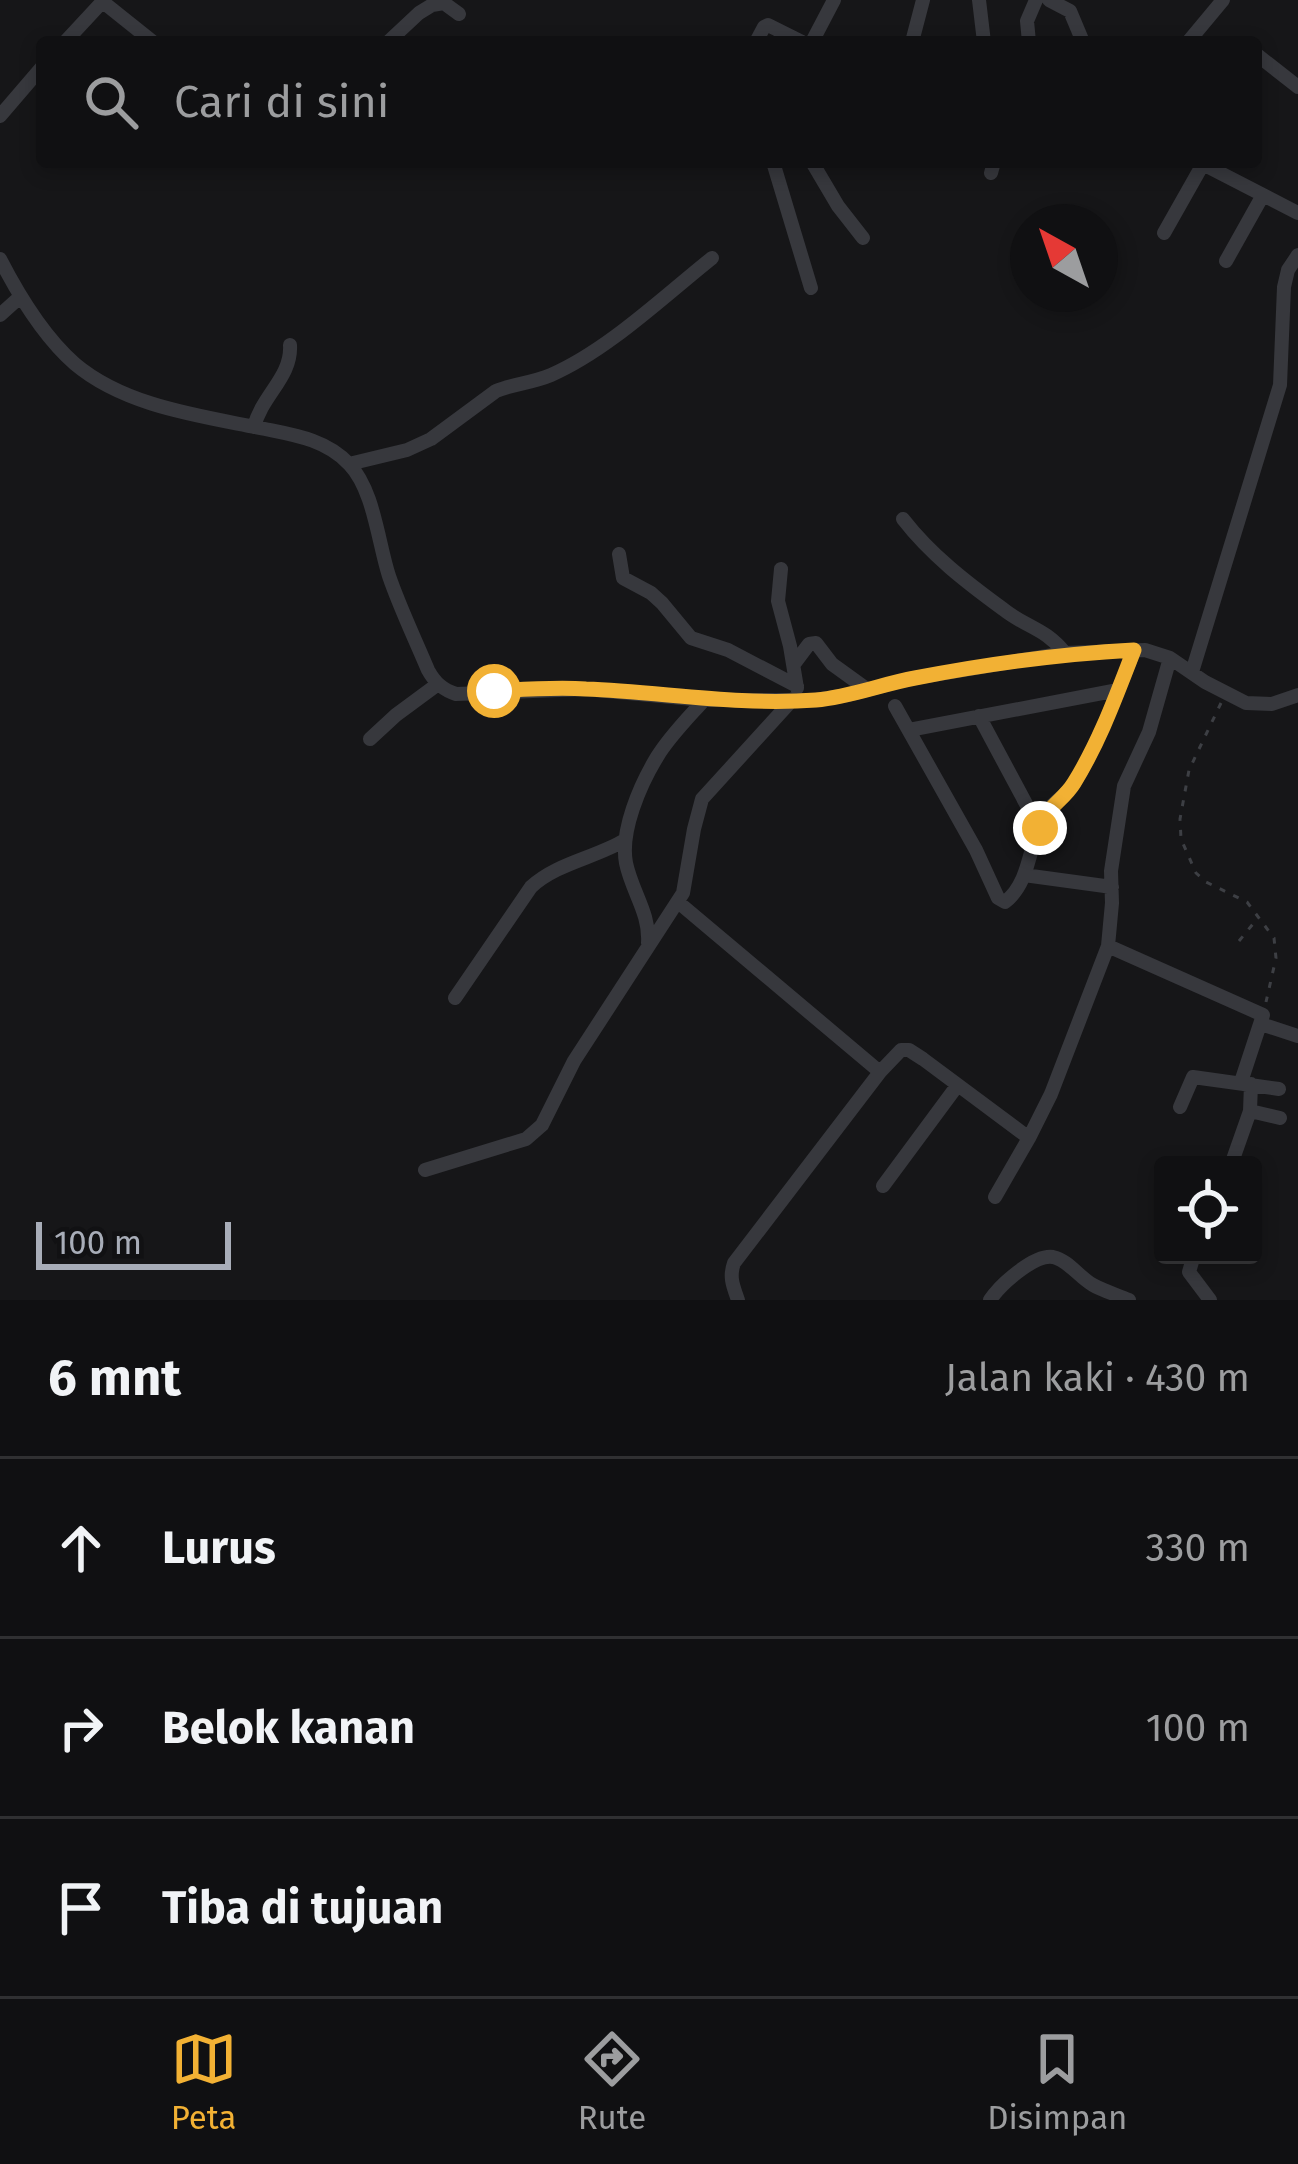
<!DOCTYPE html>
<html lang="id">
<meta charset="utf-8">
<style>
:root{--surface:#101012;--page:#1e1e20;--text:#f1f3f6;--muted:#9c9d9f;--line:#303032;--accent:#f2b134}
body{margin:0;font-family:"Fira Sans",sans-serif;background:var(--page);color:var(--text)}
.controls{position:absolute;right:36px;bottom:36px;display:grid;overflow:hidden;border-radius:12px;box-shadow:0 6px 18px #0003}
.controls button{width:108px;height:108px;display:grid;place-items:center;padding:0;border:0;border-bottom:3px solid var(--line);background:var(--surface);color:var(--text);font:60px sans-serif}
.compass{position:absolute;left:1010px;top:204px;width:108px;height:108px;border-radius:50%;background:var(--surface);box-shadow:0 6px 18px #0003;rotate:320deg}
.scale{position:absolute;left:36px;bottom:30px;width:195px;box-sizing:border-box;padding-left:12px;border:6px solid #a8adb8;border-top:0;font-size:33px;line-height:42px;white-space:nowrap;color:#a8adb8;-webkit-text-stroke:9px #111113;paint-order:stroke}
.stop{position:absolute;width:36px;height:36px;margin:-27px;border:9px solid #f2b134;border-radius:50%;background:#fff}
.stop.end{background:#f2b134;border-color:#fff;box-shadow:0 3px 12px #0008}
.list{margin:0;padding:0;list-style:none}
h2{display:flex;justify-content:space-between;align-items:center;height:156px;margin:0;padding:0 48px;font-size:51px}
h2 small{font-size:39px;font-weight:400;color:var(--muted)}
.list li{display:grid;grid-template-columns:78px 1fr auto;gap:36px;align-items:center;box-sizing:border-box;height:180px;padding:0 48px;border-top:3px solid var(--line)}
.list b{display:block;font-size:45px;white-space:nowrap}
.list em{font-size:39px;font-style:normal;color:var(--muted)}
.icon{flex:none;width:66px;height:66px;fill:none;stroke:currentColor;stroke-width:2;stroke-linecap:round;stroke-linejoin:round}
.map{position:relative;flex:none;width:1298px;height:1300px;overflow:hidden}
.search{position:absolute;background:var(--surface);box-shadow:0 6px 18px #0003;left:36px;right:36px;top:36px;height:132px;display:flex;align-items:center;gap:30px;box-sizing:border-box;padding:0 42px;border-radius:12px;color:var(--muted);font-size:45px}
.sheet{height:696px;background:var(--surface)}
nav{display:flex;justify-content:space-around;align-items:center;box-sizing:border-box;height:168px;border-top:3px solid var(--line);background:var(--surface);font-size:33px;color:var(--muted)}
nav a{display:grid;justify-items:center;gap:6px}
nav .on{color:var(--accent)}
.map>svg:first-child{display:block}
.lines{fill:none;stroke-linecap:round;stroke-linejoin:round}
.path{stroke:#3d3f44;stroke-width:3;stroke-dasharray:6 9;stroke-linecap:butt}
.minor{stroke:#37383d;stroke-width:14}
.route{stroke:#f2b134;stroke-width:15}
</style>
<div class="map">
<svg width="1298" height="1300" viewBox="0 0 1298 1300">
<rect width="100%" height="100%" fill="#161618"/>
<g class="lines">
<!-- path -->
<path class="path" d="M1221,703L1189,770L1180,819L1181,839L1196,873L1206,882L1247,902L1274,938L1276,958L1266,1002
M1239,941L1257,919"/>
<!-- minor -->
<path class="minor" d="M979,0L984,42
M1049,0L1070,11L1083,42
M103,2L153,42
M65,42L104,0
M388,42L419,13L432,5L444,3L459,14
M756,42L764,27L768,25L802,42
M812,42L834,0
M912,42L923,0
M1029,42L1027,21L1036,0
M1188,42L1223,0
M1256,54L1298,87
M0,116L42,67
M773,162L811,288
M812,162L838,206L863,238
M1199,162L1298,213
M991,173L994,162
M1164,233L1203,164
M0,259C18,294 44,337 75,364C126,407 202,416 265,429C295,435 327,440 349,464C374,490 378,542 389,576C400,608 415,639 428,670C435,683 443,690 456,694L585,689L704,700H815L848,695L909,679L1065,653L1145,650L1170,658L1205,682L1246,703L1272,704L1298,695
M1226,261L1263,195
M0,315L20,297
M254,427C262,395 292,377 290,345
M349,464L407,450L431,439L496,391C513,384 532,383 551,375C608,350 663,297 712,258
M903,519C931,555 966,582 1003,609C1027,628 1045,628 1065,653
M619,554L623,578L651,593L662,603L691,638L728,650L797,686
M781,569L778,601L790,646L797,688
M794,664L809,644L816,643L832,664L868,690
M1192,672L1280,385L1284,287L1288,270L1298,255
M895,706L976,850L998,898L1005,902C1031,882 1029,843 1043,816C1049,805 1066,796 1075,782C1100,740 1116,695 1134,651
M979,716L1039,828
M909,730L1118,690
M370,739L396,715L438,684
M1024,875L1112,887
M678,902L880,1072
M648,943C650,913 632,892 626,863C620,831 640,785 657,757C669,737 688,718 704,700
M1108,946L1263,1015L1241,1082
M455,998L531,887C557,863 595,858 625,840
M1261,1024L1298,1036
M1180,1107L1193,1077L1279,1089
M1250,1111L1280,1118
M1231,1165L1250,1111L1251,1084
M425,1170L526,1139L542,1125L574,1061L683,893L694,829L702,799L793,699
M883,1186L957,1086
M995,1197L1029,1138L1051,1094L1108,946L1112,903L1111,871L1124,786L1149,732L1170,658
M1194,1255L1189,1272L1210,1300
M738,1300C733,1286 729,1277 734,1263L880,1072L901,1050H909L923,1059L1029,1138
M990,1300C1000,1285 1034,1254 1053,1257C1068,1260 1080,1278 1093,1285C1104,1291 1117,1295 1129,1300"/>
</g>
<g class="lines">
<!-- route -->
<path class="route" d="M494,691C525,689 556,687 586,689C663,692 739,706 816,700C850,697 882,684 915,678C987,664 1060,654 1134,650C1116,696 1100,741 1074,783C1063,801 1046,807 1040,828"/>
</g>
</svg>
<div class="controls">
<button><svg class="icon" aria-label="locate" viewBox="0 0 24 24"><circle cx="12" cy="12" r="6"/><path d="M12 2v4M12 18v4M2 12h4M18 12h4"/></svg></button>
</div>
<svg class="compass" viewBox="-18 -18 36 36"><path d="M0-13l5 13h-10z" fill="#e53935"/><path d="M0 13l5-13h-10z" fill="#9c9d9f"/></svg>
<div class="scale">100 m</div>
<div class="stop" style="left:494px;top:691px"></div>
<div class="stop end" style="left:1040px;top:828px"></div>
<div class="search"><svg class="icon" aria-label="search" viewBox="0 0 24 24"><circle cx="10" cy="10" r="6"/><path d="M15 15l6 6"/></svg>Cari di sini</div>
</div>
<section class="sheet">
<h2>6 mnt<small>Jalan kaki · 430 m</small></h2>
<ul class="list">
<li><svg class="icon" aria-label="ahead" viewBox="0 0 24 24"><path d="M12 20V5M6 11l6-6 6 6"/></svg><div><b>Lurus</b></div><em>330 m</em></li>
<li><svg class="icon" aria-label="right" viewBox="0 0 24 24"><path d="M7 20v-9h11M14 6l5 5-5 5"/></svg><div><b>Belok kanan</b></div><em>100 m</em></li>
<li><svg class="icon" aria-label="arrive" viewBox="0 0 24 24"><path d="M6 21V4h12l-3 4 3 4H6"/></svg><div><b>Tiba di tujuan</b></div></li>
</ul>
</section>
<nav>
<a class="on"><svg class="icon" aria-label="map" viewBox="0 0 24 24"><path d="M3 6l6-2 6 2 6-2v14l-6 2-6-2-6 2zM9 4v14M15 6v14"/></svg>Peta</a>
<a><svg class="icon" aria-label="directions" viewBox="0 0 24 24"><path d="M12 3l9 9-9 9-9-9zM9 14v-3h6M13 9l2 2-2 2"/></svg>Rute</a>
<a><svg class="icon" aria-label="saved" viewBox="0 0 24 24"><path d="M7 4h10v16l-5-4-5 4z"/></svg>Disimpan</a>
</nav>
